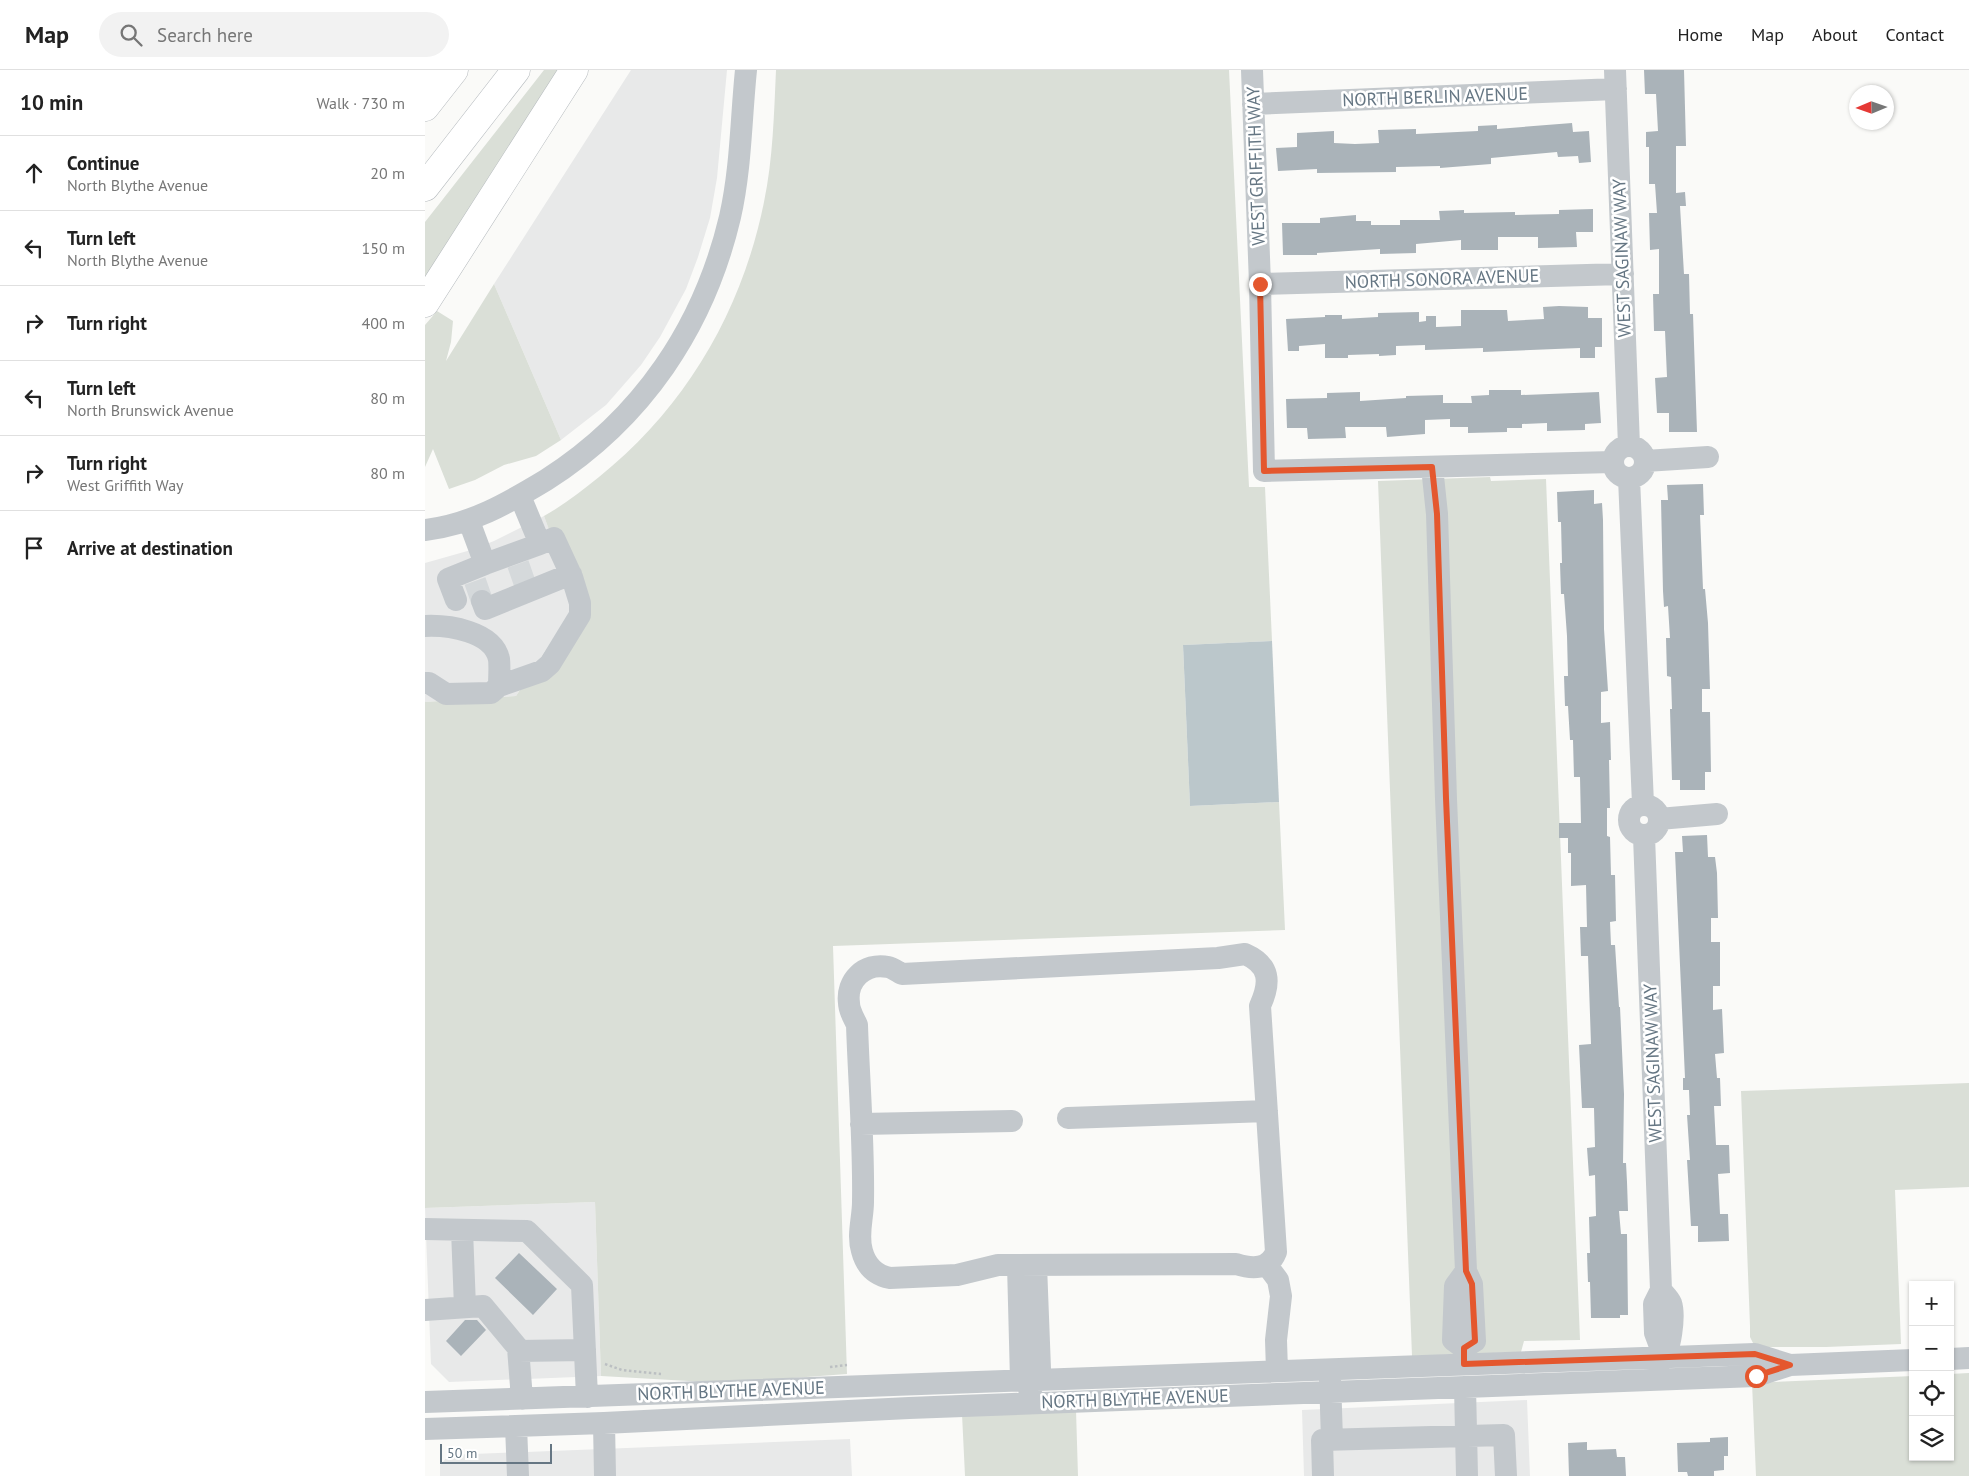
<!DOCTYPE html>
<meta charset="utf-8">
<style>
:root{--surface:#fff;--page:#f2f2f2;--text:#222;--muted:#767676;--line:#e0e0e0}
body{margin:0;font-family:"PT Sans",sans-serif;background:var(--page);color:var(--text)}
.controls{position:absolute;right:15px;bottom:15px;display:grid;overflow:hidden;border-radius:0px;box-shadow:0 1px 4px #0004}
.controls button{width:45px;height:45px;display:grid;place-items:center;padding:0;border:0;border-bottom:1px solid var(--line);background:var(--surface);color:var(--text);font:25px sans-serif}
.compass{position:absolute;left:1424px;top:15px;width:45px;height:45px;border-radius:50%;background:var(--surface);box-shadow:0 1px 4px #0004;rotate:268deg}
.scale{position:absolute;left:15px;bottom:12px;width:112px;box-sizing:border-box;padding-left:5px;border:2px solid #657683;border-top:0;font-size:14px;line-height:18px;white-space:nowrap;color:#657683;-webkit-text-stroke:4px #fff;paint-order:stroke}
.stop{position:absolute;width:15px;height:15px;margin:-11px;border:4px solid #e4572e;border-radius:50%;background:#fff}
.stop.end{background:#e4572e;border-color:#fff;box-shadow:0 1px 5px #0008}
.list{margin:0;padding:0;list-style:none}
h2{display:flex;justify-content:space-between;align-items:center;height:65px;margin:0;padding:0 20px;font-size:21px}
h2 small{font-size:16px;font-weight:400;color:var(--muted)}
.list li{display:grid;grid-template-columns:32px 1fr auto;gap:15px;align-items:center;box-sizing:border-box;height:75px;padding:0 20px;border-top:1px solid var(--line)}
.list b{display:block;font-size:19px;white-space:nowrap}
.list p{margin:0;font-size:16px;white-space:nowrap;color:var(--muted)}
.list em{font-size:16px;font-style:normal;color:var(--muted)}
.icon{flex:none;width:28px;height:28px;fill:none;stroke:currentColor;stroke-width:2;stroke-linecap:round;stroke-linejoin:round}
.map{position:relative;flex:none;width:1544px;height:1406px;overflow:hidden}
header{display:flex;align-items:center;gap:30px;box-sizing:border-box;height:70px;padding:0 25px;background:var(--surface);border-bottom:1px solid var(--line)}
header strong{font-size:24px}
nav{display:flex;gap:28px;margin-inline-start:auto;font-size:18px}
.search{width:350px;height:45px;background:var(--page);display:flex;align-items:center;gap:12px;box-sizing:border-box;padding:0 18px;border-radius:28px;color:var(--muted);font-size:19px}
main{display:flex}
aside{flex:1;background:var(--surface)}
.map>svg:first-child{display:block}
.built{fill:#e8e9e9}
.green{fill:#dadfd7}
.water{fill:#bbc7cb}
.building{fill:#aab3b9}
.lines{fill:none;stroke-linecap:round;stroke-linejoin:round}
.minor-tunnel{stroke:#d5d9db;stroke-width:22;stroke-dasharray:22 11;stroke-linecap:butt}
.highway-casing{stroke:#b4b9bd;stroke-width:29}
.path{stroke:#bbbfc2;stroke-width:2.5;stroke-dasharray:2.5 2.5;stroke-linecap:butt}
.minor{stroke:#c3c8cc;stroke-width:22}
.highway{stroke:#fff;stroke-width:28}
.route{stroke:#e4572e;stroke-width:6}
.labels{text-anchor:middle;stroke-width:5;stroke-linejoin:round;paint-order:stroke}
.street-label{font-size:18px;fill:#657683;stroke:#fff}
</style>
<header>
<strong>Map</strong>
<div class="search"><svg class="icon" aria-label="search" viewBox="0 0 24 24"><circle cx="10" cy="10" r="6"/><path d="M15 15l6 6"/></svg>Search here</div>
<nav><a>Home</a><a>Map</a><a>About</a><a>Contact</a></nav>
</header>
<main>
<aside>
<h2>10 min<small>Walk · 730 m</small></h2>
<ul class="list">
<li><svg class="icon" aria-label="ahead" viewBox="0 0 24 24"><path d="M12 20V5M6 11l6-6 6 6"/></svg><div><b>Continue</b><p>North Blythe Avenue</p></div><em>20 m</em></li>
<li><svg class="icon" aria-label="left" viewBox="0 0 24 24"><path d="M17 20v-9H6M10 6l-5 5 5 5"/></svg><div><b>Turn left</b><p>North Blythe Avenue</p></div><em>150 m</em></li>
<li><svg class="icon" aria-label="right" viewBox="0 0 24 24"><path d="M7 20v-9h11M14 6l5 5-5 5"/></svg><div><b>Turn right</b></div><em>400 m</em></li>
<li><svg class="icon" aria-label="left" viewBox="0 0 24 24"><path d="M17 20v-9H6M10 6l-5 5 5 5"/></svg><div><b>Turn left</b><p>North Brunswick Avenue</p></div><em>80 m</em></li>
<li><svg class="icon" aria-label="right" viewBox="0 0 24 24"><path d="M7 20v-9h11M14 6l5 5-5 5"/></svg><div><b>Turn right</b><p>West Griffith Way</p></div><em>80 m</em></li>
<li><svg class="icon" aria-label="arrive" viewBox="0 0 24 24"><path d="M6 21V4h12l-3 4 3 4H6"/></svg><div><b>Arrive at destination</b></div></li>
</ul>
</aside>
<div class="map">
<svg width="1544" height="1406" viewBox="0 0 1544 1406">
<rect width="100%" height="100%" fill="#fafaf8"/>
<!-- built -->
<path class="built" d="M206,0H302L292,108L285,148L273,187L261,219L235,267L216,295L181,335L136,370L69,214Z
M119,446L151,533L91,626L0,632V493L46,480L69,471Z
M170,1132L176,1306L24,1312L6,1294L0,1138Z
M1102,1330L1105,1406H879L877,1340Z
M425,1369L427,1406H15V1395L24,1385Z"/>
<!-- green -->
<path class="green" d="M119,0H143L0,221V152Z
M351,0H804L824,417H840L847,571L758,575L765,736L854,732L860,860L408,876L422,1304L299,1313L176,1306L170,1132L0,1138V632L91,626L151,534L119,446C139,435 156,421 174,407C261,337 317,241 339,132C348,89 349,44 351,0Z
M69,214L136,370L111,386L79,395L50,410L24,419L8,379L0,397V255L12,241L28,251L26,272L21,291Z
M1065,407L1066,411L1121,409L1155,1270L1099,1271L1096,1282L987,1286L953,411Z
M1544,1013V1117L1470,1120L1476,1274L1401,1277H1330L1325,1267V1256L1316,1021Z
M1544,1303V1406H1331L1327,1313L1488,1306V1387H1525V1304Z
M651,1340L653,1406H540L537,1344Z"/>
<!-- water -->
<path class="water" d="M847,571L854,732L765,736L758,575Z"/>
<!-- building -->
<path class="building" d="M1219,0H1259L1261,76H1251V123L1260,122L1261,136H1255L1259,204H1264L1265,244H1268L1272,362H1244V343H1232L1230,308L1242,307L1240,261H1229L1228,224H1234V179L1225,180L1224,143H1232L1230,114H1224V77H1221V62L1233,61L1231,24H1220Z
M1147,53L1148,62L1164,61L1166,92L1154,93L1153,86L1133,87L1132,82L1066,88V94L1015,98V96L971,97V102L892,103V99L853,101L851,78L872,77V63L909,61V73L930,74L954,73L953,60L991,59V64L1053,61V56L1072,55V59Z
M1168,139V162H1151L1152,177L1113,178V167H1073V180H1036V170L991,174V183L955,184V179L892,183V185H858L857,153H895V148L931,145V151H946V155H975V150H1015L1014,141L1039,140V143L1090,142V145L1134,144V140Z
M1134,236L1163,237V248H1177V277H1170V288H1155V278L1058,282V278L1000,280V275L971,276V285L954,286V284L923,285V288H900V274L874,276V281H863L861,249L900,247V245H917V249L953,247V243L994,242V252L1001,251V246H1011V257L1036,256V240H1082L1083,251L1119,249L1118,237Z
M1064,320H1096V325L1174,322L1176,353L1160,354V360L1122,361V353L1097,354V358H1082V362L1043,363V357H1025V349L1000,350V364L962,367L961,357H920L921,368L883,369L882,358H862L861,329L902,328V323L935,322V331L981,328V326L1018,325V333H1047L1046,326L1064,325Z
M1278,414L1279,445H1275L1278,519H1280L1283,553L1285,619H1277V642H1285L1286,702H1280V720H1255V710H1247L1245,639H1247L1246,607L1242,606L1241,568H1245L1243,536L1239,537L1238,521L1236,430H1243L1242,415Z
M1169,420V434L1177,433L1178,450L1179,559L1183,621L1176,622V653L1185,652L1186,690H1184L1185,738H1182V766L1185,767L1186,805H1190L1191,851L1185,852L1186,875H1190L1194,937H1195L1199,1024L1198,1093H1201L1202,1112L1203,1141H1194L1196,1164H1202L1203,1245H1195V1248H1166L1165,1212H1163L1162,1183H1165L1164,1147L1171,1146L1170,1105L1164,1106L1162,1078L1170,1077L1169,1038H1157L1154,975L1166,974L1163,886H1156L1155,857H1162L1161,815L1146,816V783H1143V768H1134V753H1156L1155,707H1149L1148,670H1145L1143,636H1140L1139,606H1143L1142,566L1139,524H1136L1135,493H1137L1136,452H1133L1132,422Z
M1282,765L1283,787H1290L1292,803L1293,848H1286V872H1295V916H1288V940L1297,939L1299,983L1290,984L1292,1008H1295L1296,1036H1289L1291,1075H1304L1305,1103L1293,1104L1295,1144H1303L1304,1171L1273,1172V1156H1266L1262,1090H1265L1262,1045H1265L1264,1020H1258V1008H1260L1250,782H1258L1257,766Z
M94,1183L132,1219L108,1245L70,1208Z
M40,1250H52L61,1260L36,1286L21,1271Z
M1303,1367V1386H1299V1400L1289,1401V1406H1263L1262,1402H1253L1252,1373L1285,1372V1368Z
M1162,1372V1380L1191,1379L1192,1387H1200L1201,1406H1144L1143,1373Z"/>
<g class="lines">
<!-- minor-tunnel -->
<path class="minor-tunnel" d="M93,494L100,514
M50,511L57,531"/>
<defs>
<path id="highway" d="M0,5L4,0
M0,37L29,0
M0,117L91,0
M0,233L149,0"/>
</defs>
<!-- highway casing -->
<use href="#highway" class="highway-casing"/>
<!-- path -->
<path class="path" d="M180,1294L197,1300L236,1304
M405,1297L422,1295"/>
<!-- minor -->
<path class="minor" d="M827,0L835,214L839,401L1188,392
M1190,0L1204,376
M828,34L1191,19
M835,214L1198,204
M1188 392a16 16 0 1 1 32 0a16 16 0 1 1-32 0Z
M1220,391L1283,387
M1007,397L1012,444L1021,729L1041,1201L1047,1214L1050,1271L1039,1278
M1204,408L1218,734
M44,451L60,494L115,474L95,426
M0,460C45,455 83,433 121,410C217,349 279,257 305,147C316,99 316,48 321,0
M31,530L23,509L60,494
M57,531L60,539L146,504
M0,556C23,555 68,561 74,589C75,597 74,608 74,616L66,623L21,624L4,613H0
M74,616L117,601L125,594L155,545V533L147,507L129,468L115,474
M1204 750a15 15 0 1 1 30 0a15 15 0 1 1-30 0Z
M1234,749L1292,744
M1219,766L1236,1220L1229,1234L1230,1263L1239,1287
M820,884C845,895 846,912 835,936L851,1182C844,1200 827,1199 811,1194L573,1195L532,1205L465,1208C450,1205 441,1196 437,1181C432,1165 438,1148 438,1132C439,1073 434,1014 432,955C429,948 424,941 424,933C421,911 439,892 463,897C468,898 473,902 477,904L793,888Z
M643,1048L842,1041
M436,1054L587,1051
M0,1159L102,1161L157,1215L162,1327
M37,1160L40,1237
M841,1194L853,1210L856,1226L851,1270L852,1301
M593,1195L596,1310
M0,1240L58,1236L93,1278L97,1329
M93,1281L160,1280
M1525,1289L1544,1288
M1236,1291C1246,1282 1250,1245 1246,1233C1244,1228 1239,1224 1236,1220
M1039,1292V1278L1028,1270L1030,1216L1041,1201
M905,1308L907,1370
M1040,1317L1042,1406
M604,1319L613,1310L615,1299L611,1195
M0,1332L1330,1284L1365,1295
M179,1353L180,1406
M91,1356L93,1406
M0,1359L179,1353L484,1338L1331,1306L1365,1295L1488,1290
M898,1406L897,1370L1079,1365L1081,1406"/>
<!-- highway -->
<use href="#highway" class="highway"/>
</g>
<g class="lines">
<!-- route -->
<path class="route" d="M835,214L839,401L1007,397L1012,444L1021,728L1041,1201L1047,1214L1050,1271L1039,1278V1294L1330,1284L1365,1295L1331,1306"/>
</g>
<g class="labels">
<!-- street labels -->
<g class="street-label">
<text transform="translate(1010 27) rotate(-2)" y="6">NORTH BERLIN AVENUE</text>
<text transform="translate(831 96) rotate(-92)" y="6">WEST GRIFFITH WAY</text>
<text transform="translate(1197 188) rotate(-92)" y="6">WEST SAGINAW WAY</text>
<text transform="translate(1017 209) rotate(-2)" y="6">NORTH SONORA AVENUE</text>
<text transform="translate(1228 993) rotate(-92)" y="6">WEST SAGINAW WAY</text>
<text transform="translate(306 1321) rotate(-2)" y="6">NORTH BLYTHE AVENUE</text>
<text transform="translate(710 1329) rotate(-2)" y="6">NORTH BLYTHE AVENUE</text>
</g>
</g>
</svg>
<div class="controls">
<button>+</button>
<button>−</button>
<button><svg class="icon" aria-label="locate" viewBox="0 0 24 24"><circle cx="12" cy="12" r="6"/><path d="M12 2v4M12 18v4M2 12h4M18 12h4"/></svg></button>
<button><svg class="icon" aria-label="layers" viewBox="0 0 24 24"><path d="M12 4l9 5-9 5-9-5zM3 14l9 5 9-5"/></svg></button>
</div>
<svg class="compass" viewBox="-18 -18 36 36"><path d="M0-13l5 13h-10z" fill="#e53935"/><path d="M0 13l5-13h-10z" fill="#767676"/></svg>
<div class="scale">50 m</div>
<div class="stop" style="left:1331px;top:1306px"></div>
<div class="stop end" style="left:835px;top:214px"></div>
</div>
</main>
